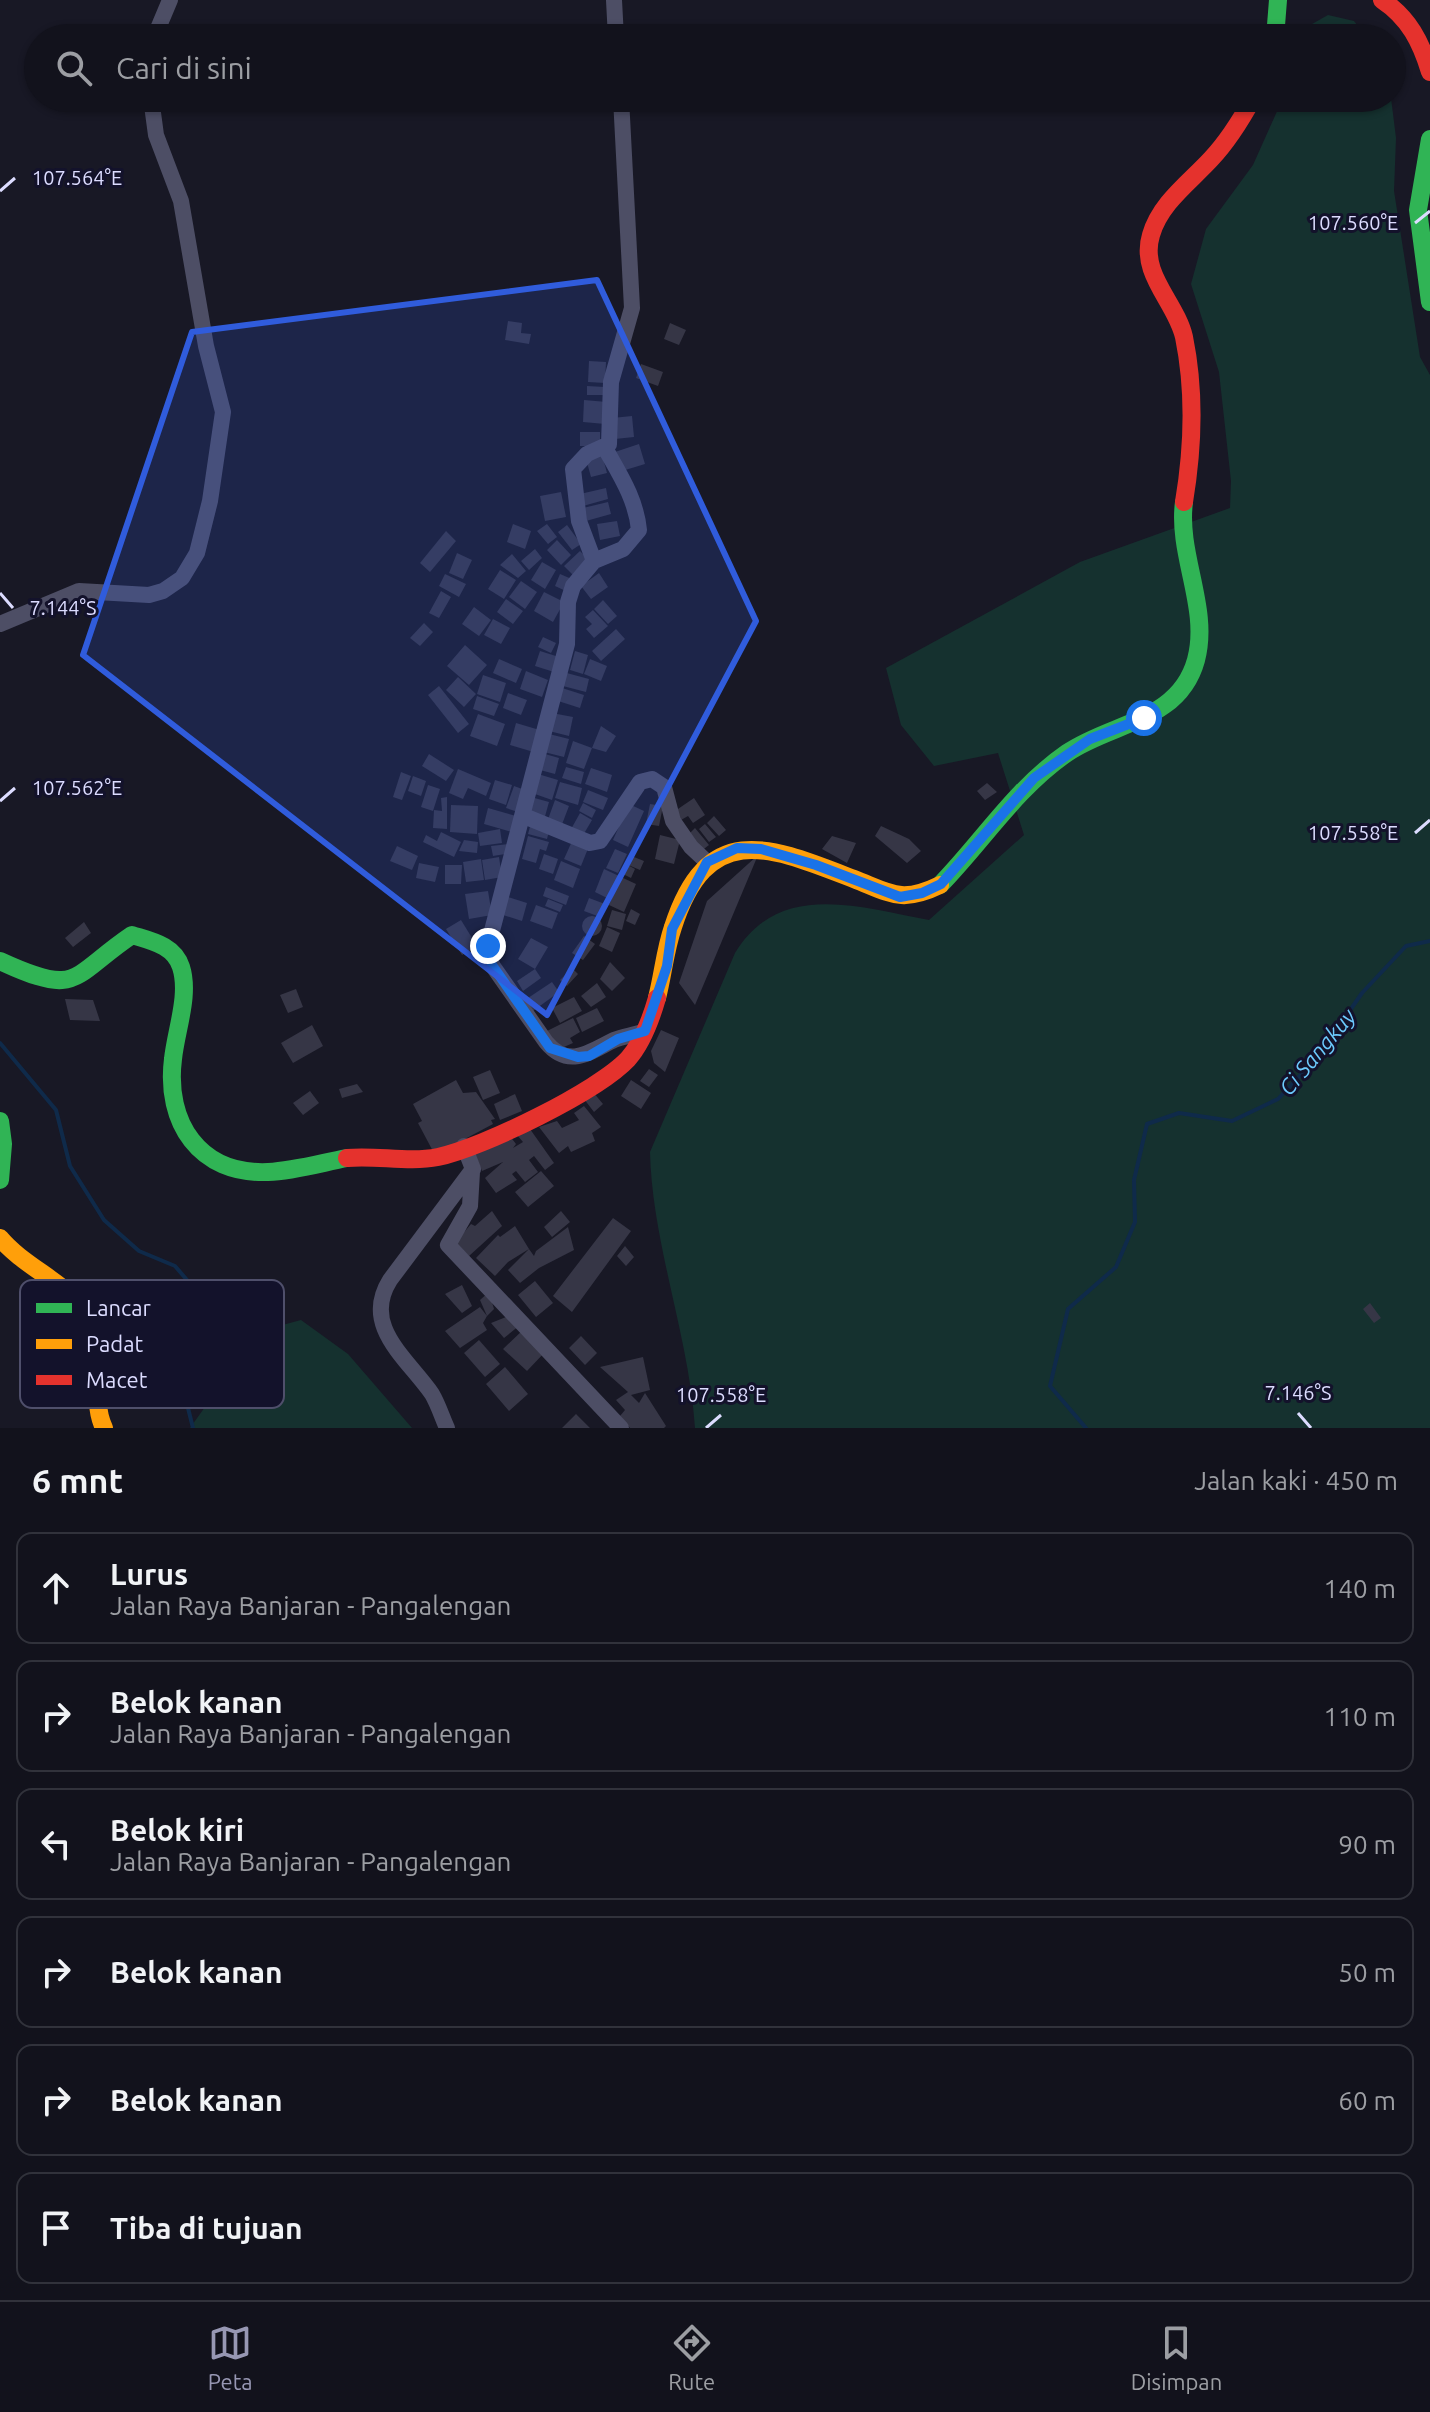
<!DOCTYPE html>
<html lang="id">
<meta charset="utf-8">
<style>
:root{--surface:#12121c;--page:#1b1b25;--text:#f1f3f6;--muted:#9c9ea3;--line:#31323b;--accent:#9797b3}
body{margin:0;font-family:Ubuntu,sans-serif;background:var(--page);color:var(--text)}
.stop{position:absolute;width:24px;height:24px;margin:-18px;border:6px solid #1a73e8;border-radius:50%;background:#fff}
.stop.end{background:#1a73e8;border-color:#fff;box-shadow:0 2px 8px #0008}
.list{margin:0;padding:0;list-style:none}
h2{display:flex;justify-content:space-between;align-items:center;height:104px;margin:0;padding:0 32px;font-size:34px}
h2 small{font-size:26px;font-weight:400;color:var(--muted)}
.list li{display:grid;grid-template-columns:52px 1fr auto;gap:24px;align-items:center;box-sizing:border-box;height:112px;margin:0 16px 16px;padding:0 16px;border:2px solid var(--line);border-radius:16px}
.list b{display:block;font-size:30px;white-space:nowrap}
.list p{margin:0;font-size:26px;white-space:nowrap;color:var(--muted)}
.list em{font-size:26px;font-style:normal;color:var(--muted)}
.icon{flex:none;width:44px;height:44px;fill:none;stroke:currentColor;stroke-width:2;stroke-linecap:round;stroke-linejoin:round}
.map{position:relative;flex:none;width:1430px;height:1428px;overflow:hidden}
.search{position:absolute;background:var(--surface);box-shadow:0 2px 6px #0004;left:24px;right:24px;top:24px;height:88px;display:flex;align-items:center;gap:20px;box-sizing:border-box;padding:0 28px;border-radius:44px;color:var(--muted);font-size:30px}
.sheet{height:872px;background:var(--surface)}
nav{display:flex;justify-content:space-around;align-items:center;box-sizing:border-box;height:112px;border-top:2px solid var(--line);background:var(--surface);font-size:22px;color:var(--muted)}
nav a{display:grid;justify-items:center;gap:4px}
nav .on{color:var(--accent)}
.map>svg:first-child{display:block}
.green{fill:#15312f}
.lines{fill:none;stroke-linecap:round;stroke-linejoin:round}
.stream{stroke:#0f2a4a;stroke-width:4}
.building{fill:#363646}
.street{stroke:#4d4e65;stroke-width:16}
.fast{stroke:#30b455;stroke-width:18}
.slow{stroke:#ff9f0a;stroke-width:18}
.jam{stroke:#e5322d;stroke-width:18}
.route{stroke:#1a73e8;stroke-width:10}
.marked{fill:#305cdc;fill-opacity:0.2;stroke:#305cdc;stroke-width:6;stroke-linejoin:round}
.ticks{fill:none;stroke:#dcdcff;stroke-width:3}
.labels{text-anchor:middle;stroke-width:6;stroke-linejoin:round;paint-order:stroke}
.water-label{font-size:22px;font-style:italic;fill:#6ccafd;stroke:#13122b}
.key{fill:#13122b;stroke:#4f4f6b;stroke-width:2}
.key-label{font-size:22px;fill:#dcdcff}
.ticks-label{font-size:20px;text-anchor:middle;fill:#dcdcff;stroke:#13122b;stroke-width:6;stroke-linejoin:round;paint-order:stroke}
</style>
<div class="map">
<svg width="1430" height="1428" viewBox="0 0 1430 1428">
<rect width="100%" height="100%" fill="#181825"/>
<!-- green -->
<path class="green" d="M1328,15L1354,21L1367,38H1302L1305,28Z
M1283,98H1391L1396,138L1394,191L1420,357L1430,375V1428H695C689,1336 652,1243 650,1152L735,953C779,880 859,907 929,920L1024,835L998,753L934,766L901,725L886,668L1080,562L1230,508L1231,481L1219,372L1191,284L1206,229L1253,165Z
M301,1320L348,1354L412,1428H190L220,1386L275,1327Z"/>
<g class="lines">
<!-- stream -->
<path class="stream" d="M0,1043L56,1110L70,1166L104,1220L139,1251L175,1266L210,1307L212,1320L207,1344L185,1396L193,1428
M1086,1428L1050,1386L1068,1309L1116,1267L1135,1222L1134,1180L1147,1124L1179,1113L1232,1121L1278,1099L1319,1055L1362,993L1406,946L1430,941"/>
</g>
<!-- building -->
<path class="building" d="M508,321L522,323L521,333L531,334L529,344L505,340Z
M670,323L686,330L679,345L664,339Z
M589,361L606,362L605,383L588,382Z
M641,364L663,372L658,386L636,378Z
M587,386L605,387L604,395H587Z
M584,400L607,402L605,424L583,422Z
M632,416L634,437L615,439L612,418Z
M580,432H600V446H580Z
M639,444L645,464L622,471L615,452Z
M602,454L607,473L591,477L586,459Z
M606,488L608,499L583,506L580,494Z
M561,492L566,517L545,521L540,496Z
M608,502L611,514L586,521L583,508Z
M617,521L620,536L600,540L597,524Z
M513,524L531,531L525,549L507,542Z
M547,524L557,537L548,544L537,531Z
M567,525L581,544L572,550L558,532Z
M446,531L456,541L430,572L420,563Z
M557,540L571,555L561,565L547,550Z
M535,549L542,558L529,570L521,561Z
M580,551L590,561L574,576L564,566Z
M457,553L472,560L463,579L449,573Z
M512,554L526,571L518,578L500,565Z
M542,562L556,570L545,589L531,580Z
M500,570L516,580L504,599L488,589Z
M599,573L608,587L591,599L581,586Z
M445,574L466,584L459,597L439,586Z
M560,574L574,580L568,592L555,586Z
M521,581L537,592L525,609L509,597Z
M441,591L451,597L439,618L429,613Z
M544,592L564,602L553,622L534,611Z
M506,599L523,611L513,624L497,612Z
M603,600L617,616L608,624L594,609Z
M474,607L491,620L479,636L462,624Z
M593,610L608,626L594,638L586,629L592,624L585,617Z
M493,619L510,628L501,644L484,635Z
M424,623L433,632L420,646L410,638Z
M616,629L625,639L601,661L592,651Z
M543,637L556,643L551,653L538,647Z
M465,645L487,665L469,685L447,666Z
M540,651L559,657L554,672L535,666Z
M575,651L588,655L583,674L570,670Z
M499,659L522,669L516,683L493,673Z
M590,659L607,666L601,681L584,674Z
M526,671L548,680L542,697L520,689Z
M563,672L589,679L586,692L559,685Z
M483,675L506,683L500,702L477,694Z
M458,677L476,694L464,707L446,690Z
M439,686L469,724L458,733L428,695Z
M559,687L584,695L580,708L555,700Z
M508,693L527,700L521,715L503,708Z
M477,696L499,704L494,716L473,709Z
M552,713L573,717L569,736L549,731Z
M478,714L505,724L497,746L470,736Z
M516,723L543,731L537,753L510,745Z
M601,726L616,736L606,752L592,748Z
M549,734L569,739L564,757L544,752Z
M573,741L592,748L584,769L566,763Z
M429,754L454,770L446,781L422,766Z
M545,754L559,758L555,774L540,770Z
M566,767L584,772L581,784L562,778Z
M591,768L612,775L607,792L585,784Z
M458,769L491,783L486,796L468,788L463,799L449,793Z
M401,772L411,776L402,800L393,797Z
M538,774L558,780L552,800L532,793Z
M413,776L426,781L421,796L408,791Z
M495,780L512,785L506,805L489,799Z
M560,782L582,788L578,805L555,798Z
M987,783L997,792L985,800L977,791Z
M428,785L440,789L433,811L421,807Z
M514,786L525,790L518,812L506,808Z
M588,790L608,798L603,810L583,802Z
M447,797V829L433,828L434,810L442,811L441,798Z
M531,797L549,802L544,820L526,814Z
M694,798L705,815L693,823L688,816L681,820L675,811Z
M555,800L569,806L561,827L547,822Z
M583,803L596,810L592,818L579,811Z
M629,804L644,811L628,847L613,840Z
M650,804L663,806L659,826L646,824Z
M451,805L478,806L477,834L450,832Z
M488,808L516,816L512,832L484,824Z
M580,813L592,820L582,837L570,831Z
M714,816L726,830L719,836L707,823Z
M531,823L550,827L547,839L528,834Z
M705,824L716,837L709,842L699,829Z
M881,826L909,839L921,851L907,863L875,836Z
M695,828L709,845L700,852L687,836Z
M500,829L502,843L480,846L478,833Z
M441,832L461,842L454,857L423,842L426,835L437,841Z
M660,835L680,840L674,864L655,859Z
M528,836L549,842L546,851L540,849L536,863L522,859Z
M832,836L856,843L847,863L822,849Z
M573,839L589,846L581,866L564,859Z
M464,840L478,842L477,853L459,851Z
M509,844L511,853L493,856L491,846Z
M397,846L418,856L412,870L390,861Z
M615,849L627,854L618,873L606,868Z
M544,854L558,859L553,874L539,869Z
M629,855L644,861L640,870L626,864Z
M758,855L695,1005L679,983L707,901Z
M499,857L502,877L485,880L482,860Z
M481,859L484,880L466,882L463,862Z
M561,861L580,869L573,888L554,880Z
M419,863L439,867L435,882L416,878Z
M626,864L635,869L631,878L621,873Z
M445,865H462L461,884H445Z
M604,869L619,876L609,899L595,892Z
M621,877L636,884L624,912L609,905Z
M546,887L569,896L566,905L543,896Z
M488,891L492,915L469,919L465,894Z
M508,897L527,903L522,921L503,915Z
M589,898L605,904L600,917L584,911Z
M548,899L563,905L560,912L545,906Z
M536,905L558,913L552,929L530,921Z
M631,909L640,914L635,925L626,921Z
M612,910L626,914L622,930L607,926Z
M582 926a10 10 0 1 1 20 0a10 10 0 1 1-20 0Z
M461,920L477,946L462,955L446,929Z
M84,922L91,933L73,947L65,938Z
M607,927L620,933L612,952L599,946Z
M584,936L595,944L583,960L572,953Z
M531,938L548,947L535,969L518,959Z
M610,962L625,978L612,991L600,979Z
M572,968L578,974L567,986L560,980Z
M535,969L541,978L523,991L517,981Z
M552,982L559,992L533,1011L525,1000Z
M597,983L606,997L591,1007L581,996Z
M296,989L303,1007L288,1013L280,995Z
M574,997L582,1011L560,1023L552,1008Z
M65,999L93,1000L100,1021L70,1020Z
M597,1008L604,1021L582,1032L576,1018Z
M573,1018L580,1032L570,1038L573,1043L557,1050L547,1031Z
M312,1025L323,1046L293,1063L281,1043Z
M661,1030L679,1038L665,1072L654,1063L651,1051Z
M649,1069L658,1075L649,1087L640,1081Z
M490,1070L500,1093L483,1100L473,1077Z
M456,1080L463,1093L476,1092L495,1119L491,1120L493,1124L435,1155L418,1123L422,1121L413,1104Z
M631,1080L651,1093L641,1109L621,1096Z
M357,1084L363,1092L342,1098L339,1089Z
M310,1091L319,1103L303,1115L293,1103Z
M593,1092L603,1104L594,1112L584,1099Z
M515,1094L522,1111L500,1120L494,1104Z
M584,1106L601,1127L592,1133L595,1141L571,1152L568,1146L559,1153L539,1127L557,1121L562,1128L579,1120L574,1113Z
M530,1129L554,1163L545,1170L534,1156L529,1160L538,1172L525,1182L516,1171L512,1174L517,1180L496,1193L485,1178L503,1162L482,1171L474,1151L496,1143L495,1136H501L506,1131L516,1144L513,1148L523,1142L517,1135Z
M541,1171L554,1186L528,1207L515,1192Z
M492,1211L502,1226L469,1256L455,1243L471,1224L475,1226Z
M561,1211L570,1222L552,1237L544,1227Z
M613,1218L631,1231L572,1312L553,1296Z
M515,1226L529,1249L508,1262L495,1276L476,1258L498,1235L500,1237Z
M568,1227L574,1250L539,1268L520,1283L508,1270L529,1249L534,1256L536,1251Z
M625,1246L634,1257L626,1266L617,1256Z
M535,1281L553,1303L536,1317L518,1295Z
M462,1285L472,1306L462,1313L445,1294Z
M489,1292L494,1309L487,1316L480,1300Z
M1370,1303L1381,1318L1374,1323L1363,1309Z
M480,1307L487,1316L483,1323L487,1330L460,1348L445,1331Z
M506,1317L520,1325L504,1338L491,1323Z
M524,1329L545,1352L527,1371L503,1349Z
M581,1336L597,1353L585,1365L569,1348Z
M479,1340L500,1364L485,1377L464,1353Z
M643,1357L650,1390L631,1395L639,1403L645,1393L666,1426L664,1428H630L620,1416L625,1410L616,1400L628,1392L600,1367Z
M505,1367L528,1394L509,1411L486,1384Z
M576,1414L590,1428H562Z"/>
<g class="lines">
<!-- street -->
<path class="street" d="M614,0L616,38
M154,38L170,0
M621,98L632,308L611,382L609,444L587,454L573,469L579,521L594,561L573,586L568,602L567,644L488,946L492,965L546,1042C569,1070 591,1051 614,1040C624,1036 635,1035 645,1031
M594,561L623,549L639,530C636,499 620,475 605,448
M0,624L79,591L149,595L163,591L182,578L197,553L210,501L223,412L206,346L181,201L156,135L151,98
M524,816L590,843L600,841L640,782L652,779L664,787L673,821L691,847L707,862
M472,1172L470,1206L448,1245L621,1428
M447,1428C442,1417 438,1404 432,1394C407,1358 361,1326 390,1280L473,1169L464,1146"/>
<!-- fast -->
<path class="fast" d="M1275,38L1278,0
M1430,139L1418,210L1430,302
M940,885C983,841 1015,789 1067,753C1112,722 1179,722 1196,660C1210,608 1177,555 1184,502
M0,961C80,998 70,977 132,935C151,941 174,945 181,967C190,995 176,1030 173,1059C165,1122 199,1175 268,1172C294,1171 321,1163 347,1158
M0,1121L3,1144L0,1180"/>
<!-- slow -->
<path class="slow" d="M657,998C663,975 665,950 673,927C708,818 771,847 854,879C890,893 901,904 940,885
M0,1238C27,1271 83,1289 97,1331C107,1363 89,1396 104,1428"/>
<!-- jam -->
<path class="jam" d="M1382,0C1409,18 1421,42 1430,72
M1184,502C1193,448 1195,391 1184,337C1176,302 1139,274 1151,235C1160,203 1190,182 1211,159C1228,141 1241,120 1253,98
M347,1158C377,1155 408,1163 438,1157C482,1148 598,1091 628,1059C643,1042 651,1019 657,998"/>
</g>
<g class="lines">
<!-- route -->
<path class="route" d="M488,946L492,965L550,1048L578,1057L589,1056L618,1039L645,1031L667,966L672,929L707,862L737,848L761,849L816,865L900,897L922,893L941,884L1034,778L1090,739L1144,718"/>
</g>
<!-- marked area -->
<path class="marked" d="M597,280L756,621L547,1015L83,655L192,332Z"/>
<!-- ticks -->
<path class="ticks" d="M0,191L15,178M1415,223L1430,211M0,593L13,608M0,801L15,788M1415,833L1430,820M1298,1413L1311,1428M706,1428L721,1415"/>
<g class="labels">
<!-- water labels -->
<g class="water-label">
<text transform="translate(1317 1052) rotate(-50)" y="8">Ci Sangkuy</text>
</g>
</g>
<!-- legend -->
<rect x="20" y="1280" width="264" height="128" rx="12" class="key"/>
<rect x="36" y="1303" width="36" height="10" fill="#30b455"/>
<rect x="36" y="1339" width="36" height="10" fill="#ff9f0a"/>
<rect x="36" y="1375" width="36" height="10" fill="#e5322d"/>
<g class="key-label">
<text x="86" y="1316">Lancar</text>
<text x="86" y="1352">Padat</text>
<text x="86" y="1388">Macet</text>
</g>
<g class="ticks-label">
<text x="77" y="185">107.564°E</text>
<text x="1353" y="230">107.560°E</text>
<text x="63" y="615">7.144°S</text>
<text x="77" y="795">107.562°E</text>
<text x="1353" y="840">107.558°E</text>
<text x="1298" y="1400">7.146°S</text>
<text x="721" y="1402">107.558°E</text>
</g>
</svg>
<div class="stop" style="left:1144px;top:718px"></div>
<div class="stop end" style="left:488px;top:946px"></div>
<div class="search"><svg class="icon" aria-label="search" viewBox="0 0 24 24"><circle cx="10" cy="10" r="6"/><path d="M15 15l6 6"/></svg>Cari di sini</div>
</div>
<section class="sheet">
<h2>6 mnt<small>Jalan kaki · 450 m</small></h2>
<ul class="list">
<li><svg class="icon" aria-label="ahead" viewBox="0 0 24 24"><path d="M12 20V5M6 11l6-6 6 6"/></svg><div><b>Lurus</b><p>Jalan Raya Banjaran - Pangalengan</p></div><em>140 m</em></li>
<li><svg class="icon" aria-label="right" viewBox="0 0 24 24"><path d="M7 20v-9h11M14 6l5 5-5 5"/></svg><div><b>Belok kanan</b><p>Jalan Raya Banjaran - Pangalengan</p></div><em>110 m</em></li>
<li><svg class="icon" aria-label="left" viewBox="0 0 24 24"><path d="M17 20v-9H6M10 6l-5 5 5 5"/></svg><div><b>Belok kiri</b><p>Jalan Raya Banjaran - Pangalengan</p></div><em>90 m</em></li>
<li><svg class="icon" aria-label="right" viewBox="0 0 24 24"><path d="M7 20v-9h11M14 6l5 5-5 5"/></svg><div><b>Belok kanan</b></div><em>50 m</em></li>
<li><svg class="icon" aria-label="right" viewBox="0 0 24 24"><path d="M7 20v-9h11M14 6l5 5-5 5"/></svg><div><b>Belok kanan</b></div><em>60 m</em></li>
<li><svg class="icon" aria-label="arrive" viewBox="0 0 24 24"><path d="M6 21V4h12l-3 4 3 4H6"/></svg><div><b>Tiba di tujuan</b></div></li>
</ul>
</section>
<nav>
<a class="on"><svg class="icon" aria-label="map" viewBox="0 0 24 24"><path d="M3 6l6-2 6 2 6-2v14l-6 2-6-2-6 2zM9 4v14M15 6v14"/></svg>Peta</a>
<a><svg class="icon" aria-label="directions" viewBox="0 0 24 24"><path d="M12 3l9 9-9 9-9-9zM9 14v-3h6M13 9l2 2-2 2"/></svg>Rute</a>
<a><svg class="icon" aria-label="saved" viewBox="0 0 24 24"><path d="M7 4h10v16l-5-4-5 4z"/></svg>Disimpan</a>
</nav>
